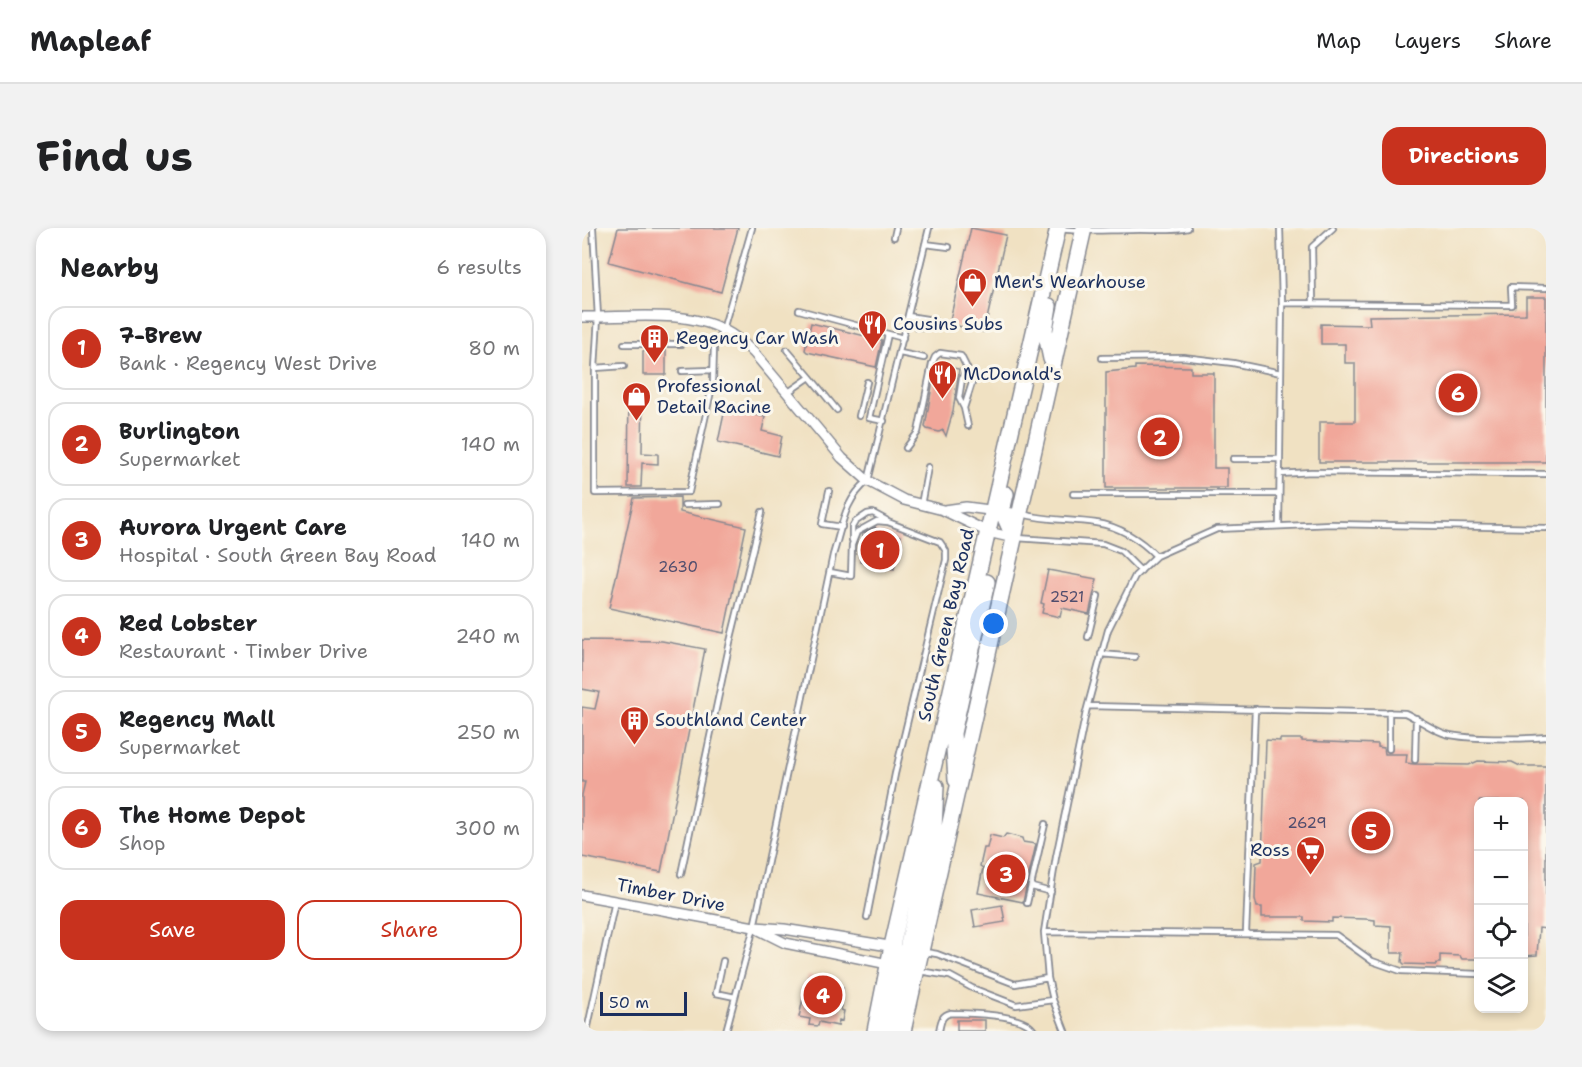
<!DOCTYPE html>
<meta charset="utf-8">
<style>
:root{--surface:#fff;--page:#f2f2f2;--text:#202124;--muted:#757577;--line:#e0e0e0;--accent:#c8321e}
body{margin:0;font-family:"Shantell Sans",sans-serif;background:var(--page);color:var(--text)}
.controls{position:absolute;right:18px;bottom:18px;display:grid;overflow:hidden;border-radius:12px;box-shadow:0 3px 9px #0003}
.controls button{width:54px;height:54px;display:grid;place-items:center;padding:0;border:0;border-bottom:2px solid var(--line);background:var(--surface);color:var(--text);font:30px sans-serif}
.scale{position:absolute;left:18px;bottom:15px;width:87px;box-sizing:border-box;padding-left:6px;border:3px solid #1b2f5e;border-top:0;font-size:16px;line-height:21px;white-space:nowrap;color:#1b2f5e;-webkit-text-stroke:4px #fbf7ec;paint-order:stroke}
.you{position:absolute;left:412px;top:396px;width:21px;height:21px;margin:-15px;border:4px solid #fff;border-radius:50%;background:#1a73e8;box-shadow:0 0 0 9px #1a73e833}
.badge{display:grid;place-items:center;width:39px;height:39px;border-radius:50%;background:var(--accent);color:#fff;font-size:20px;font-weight:700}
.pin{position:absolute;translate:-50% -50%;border:3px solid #fff;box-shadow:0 2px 6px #0006}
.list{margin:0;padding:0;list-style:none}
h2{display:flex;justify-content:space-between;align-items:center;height:78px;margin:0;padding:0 24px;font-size:26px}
h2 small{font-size:20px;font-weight:400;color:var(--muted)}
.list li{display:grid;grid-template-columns:39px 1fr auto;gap:18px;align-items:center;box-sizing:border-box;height:84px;margin:0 12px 12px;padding:0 12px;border:2px solid var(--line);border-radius:18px}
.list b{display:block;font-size:22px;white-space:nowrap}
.list p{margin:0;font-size:20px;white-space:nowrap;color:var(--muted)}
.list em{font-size:20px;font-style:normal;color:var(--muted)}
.actions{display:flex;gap:12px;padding:18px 24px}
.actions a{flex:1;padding:14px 0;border:2px solid var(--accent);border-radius:18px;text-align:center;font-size:21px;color:var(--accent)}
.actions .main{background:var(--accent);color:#fff}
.icon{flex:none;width:33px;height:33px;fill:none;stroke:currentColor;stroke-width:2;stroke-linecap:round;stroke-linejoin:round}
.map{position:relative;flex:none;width:964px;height:803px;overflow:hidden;border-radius:18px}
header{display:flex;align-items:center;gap:36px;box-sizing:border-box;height:84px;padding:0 30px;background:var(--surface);border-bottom:2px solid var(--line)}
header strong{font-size:28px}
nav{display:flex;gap:33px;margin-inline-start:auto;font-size:21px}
.intro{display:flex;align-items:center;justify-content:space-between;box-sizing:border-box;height:144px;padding:0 36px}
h1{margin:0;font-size:42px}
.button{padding:15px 27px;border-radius:18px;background:var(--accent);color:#fff;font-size:21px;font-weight:700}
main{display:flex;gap:36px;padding:0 36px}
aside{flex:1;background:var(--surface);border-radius:18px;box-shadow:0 3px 9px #0003}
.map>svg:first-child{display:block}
.building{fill:#f1a79a}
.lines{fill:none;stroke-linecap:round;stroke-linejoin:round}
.lane-casing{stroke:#868890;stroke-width:8}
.street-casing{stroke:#868890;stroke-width:12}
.primary-casing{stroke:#868890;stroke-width:18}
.lane{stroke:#fff;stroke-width:4.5}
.street{stroke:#fff;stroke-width:9}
.primary{stroke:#fff;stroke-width:15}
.labels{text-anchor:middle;stroke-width:6;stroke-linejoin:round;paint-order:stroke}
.number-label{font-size:15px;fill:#504d6d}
.poi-label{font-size:18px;fill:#1b2f5e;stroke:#fbf7ec;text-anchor:start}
.street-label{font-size:18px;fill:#1b2f5e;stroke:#fbf7ec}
</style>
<header>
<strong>Mapleaf</strong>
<nav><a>Map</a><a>Layers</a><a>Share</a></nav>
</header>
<div class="intro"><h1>Find us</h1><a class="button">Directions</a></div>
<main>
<aside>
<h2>Nearby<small>6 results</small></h2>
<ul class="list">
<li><span class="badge">1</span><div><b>7-Brew</b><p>Bank · Regency West Drive</p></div><em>80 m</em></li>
<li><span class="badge">2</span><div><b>Burlington</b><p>Supermarket</p></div><em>140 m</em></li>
<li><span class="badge">3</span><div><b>Aurora Urgent Care</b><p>Hospital · South Green Bay Road</p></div><em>140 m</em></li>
<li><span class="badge">4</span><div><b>Red Lobster</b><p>Restaurant · Timber Drive</p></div><em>240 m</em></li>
<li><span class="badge">5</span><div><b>Regency Mall</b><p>Supermarket</p></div><em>250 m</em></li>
<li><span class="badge">6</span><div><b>The Home Depot</b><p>Shop</p></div><em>300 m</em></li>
</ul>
<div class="actions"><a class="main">Save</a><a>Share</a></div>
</aside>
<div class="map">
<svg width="964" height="803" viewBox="0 0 964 803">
<rect width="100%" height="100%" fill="#fbf7ec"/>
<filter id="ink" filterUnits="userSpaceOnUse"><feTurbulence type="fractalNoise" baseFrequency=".0167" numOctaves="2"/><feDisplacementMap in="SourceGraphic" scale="12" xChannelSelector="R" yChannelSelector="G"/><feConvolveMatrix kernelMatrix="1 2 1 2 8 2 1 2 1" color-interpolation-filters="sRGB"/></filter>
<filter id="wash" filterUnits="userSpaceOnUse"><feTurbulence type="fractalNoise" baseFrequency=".008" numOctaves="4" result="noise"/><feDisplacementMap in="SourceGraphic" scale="24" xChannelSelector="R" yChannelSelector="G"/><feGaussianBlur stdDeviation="1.35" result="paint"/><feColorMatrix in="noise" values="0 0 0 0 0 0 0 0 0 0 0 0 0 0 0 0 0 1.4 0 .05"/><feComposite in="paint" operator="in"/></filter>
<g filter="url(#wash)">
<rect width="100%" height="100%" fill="#f0e1c2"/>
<g id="blocks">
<!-- building -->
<path class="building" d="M36,0H156L139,64L27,34Z
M389,0L424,7L402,104L367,96Z
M944,69H964V234H737V194H773V135H763V116H739V96L788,97L787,88L944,86Z
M229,95L300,112L294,139L225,124L223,122Z
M84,122V147H61V123Z
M553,138L609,139V145H632V240H645V260H524V144L553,141Z
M365,139L377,141L371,183L364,208L361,202L357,204L345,201L343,199L351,152H353L356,142L364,144Z
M47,160H61L60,225L76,226V236L60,235L59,259H46Z
M143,181L183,189L180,203L200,208L196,228L136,214Z
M98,269V284L164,299L142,405L27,380L52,270Z
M293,299L296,304L319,308L312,341L278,334L282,309L280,306Z
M466,342L515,351L507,386L480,380L478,389L460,385L462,376L459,375Z
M0,412L80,413L123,421L79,644L0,629V567L3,554H0V479L13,481L17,464L0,461Z
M698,511H720V513L796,516V519L802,520L803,526H825L824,535L832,536L887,537L896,533L930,534L938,538H964V701L957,700L955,727L942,728V573H897V731H880L878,728L858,727V735H855L854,737L822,736L820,734L821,725H809V698L793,697V692L783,691L750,690V694L722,693V689H680V679H675L673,671L674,635L680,633L684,512L698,513Z
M424,606L440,610L441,614L454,616L441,674L396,665L401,640L398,638L402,620H405L408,607L421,610Z
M420,677L423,694L393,699L390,682Z
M226,748L257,754L256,759L261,760L257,776L260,777L259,782L262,783L260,793L257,792L256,798L237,794L236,798L227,797L228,791L217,789Z
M375,792H403V803H375Z"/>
</g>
</g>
<g filter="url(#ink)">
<use href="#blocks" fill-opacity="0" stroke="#868890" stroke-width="1.5"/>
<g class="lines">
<defs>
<path id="lane" d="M11,0L16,89L13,140V265L107,264L131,154L132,118L141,102L170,0
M478,1C503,4 524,2 549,2C568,1 588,4 606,0
M312,9L314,0
M343,16L367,19
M700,75L930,77L929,59L964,60
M731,75L730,19L751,0
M217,82L321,110
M326,88L351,92
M335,99L349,98
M42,116H100
M205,122L228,149L205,165
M318,125L342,130
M520,130L601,129L651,135L699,145
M13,140L42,138
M100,143L131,142
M228,149L255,182
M382,180L390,155L385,140
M277,188L285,154
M302,193L287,190L306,106
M324,220L336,204L350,136L353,129L358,125L379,128L385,140L380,151L377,170L382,180L386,198
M651,231H698
M698,246L729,244L964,246
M247,263L240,296L260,299
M491,266H697
M102,277L138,276
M339,277L346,239
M440,286C465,293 489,291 514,295C537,298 559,312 574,328
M697,297L700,75L698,0
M435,310L521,316L539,323L559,343
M270,312V299L273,294L285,286L291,285L304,292
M248,344L269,348L270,317L275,304L295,293L306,294L358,314L364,323V332L313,546L285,689
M506,409L516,368
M519,426L553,429
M506,478L823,485C836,491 848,500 861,505C879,512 943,511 964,509
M807,484V521
M833,532L834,490
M99,646L148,414L180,284
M450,659L469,664
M445,675L463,596
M462,704L754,707L790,733L819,743L897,746
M664,705L673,481
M343,724L355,726L433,756L466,750
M141,733L134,765L153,769
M337,743L368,748L390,760L434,777L471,772
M5,803L33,673
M144,803L172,699L251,327C260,299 262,272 286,253L347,0
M357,803C359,794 359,787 369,785C387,786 443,785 452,803
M483,803L471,772L466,750L462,704L474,629L504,484L526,402L553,348L574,328L635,301L749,296L964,300"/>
<path id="street" d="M0,89C43,90 104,81 142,102C154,108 163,116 172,125L260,230L286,253L322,272L361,282L406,304L432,310
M363,282L384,279L438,286
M0,667L172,699L202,701L313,719
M177,702L203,715L311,737"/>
<path id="primary" d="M467,78L463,102L469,131
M424,266L420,283L432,310
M374,552L371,505L405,354
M334,742L325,721L352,601L354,558
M293,803L310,718L476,0
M308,803L309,793L321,739L310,718
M321,803L502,0"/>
</defs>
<!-- lane casing -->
<use href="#lane" class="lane-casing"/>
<!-- street casing -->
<use href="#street" class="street-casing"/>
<!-- primary casing -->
<use href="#primary" class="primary-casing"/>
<!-- lane -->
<use href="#lane" class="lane"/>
<!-- street -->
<use href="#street" class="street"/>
<!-- primary -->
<use href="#primary" class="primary"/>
</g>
</g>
<!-- icons -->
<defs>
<symbol id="shop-pin" viewBox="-11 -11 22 30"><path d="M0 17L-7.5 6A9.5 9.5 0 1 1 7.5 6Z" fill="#c8321e" stroke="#fbf7ec"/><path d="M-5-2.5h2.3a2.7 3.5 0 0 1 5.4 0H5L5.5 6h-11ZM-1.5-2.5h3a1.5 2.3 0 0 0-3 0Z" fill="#fff"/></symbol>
<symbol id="restaurant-pin" viewBox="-11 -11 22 30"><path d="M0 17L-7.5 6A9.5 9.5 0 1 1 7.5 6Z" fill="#c8321e" stroke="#fbf7ec"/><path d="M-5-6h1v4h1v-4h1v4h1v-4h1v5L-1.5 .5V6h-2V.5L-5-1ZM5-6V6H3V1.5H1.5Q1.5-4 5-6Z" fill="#fff"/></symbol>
<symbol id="building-pin" viewBox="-11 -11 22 30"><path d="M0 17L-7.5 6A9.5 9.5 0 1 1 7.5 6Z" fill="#c8321e" stroke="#fbf7ec"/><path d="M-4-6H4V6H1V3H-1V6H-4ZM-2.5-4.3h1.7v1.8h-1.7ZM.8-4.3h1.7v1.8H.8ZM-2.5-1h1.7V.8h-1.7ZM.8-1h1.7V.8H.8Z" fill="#fff"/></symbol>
<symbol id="supermarket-pin" viewBox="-11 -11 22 30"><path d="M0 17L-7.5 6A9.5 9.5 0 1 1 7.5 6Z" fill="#c8321e" stroke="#fbf7ec"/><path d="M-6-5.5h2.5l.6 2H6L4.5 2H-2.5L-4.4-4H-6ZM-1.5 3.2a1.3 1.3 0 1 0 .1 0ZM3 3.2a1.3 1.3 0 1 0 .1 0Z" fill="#fff"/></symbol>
</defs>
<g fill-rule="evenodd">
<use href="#shop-pin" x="374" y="38" width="33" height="45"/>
<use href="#restaurant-pin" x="274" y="80" width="33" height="45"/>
<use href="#building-pin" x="56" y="94" width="33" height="45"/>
<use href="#restaurant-pin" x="344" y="130" width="33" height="45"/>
<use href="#shop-pin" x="38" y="152" width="33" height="45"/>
<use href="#building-pin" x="36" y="476" width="33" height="45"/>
<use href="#supermarket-pin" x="712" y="606" width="33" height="45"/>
</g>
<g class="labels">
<!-- number labels -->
<g class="number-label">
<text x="96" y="344">2630</text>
<text x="485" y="374">2521</text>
<text x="725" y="600">2629</text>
</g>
<!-- poi labels -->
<g class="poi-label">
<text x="412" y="60">Men's Wearhouse</text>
<text x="311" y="102">Cousins Subs</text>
<text x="94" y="116">Regency Car Wash</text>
<text x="381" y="152">McDonald's</text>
<text x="75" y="164">Professional<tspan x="75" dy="21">Detail Racine</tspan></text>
<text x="73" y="498">Southland Center</text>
<text x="708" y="628" text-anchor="end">Ross</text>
</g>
<!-- street labels -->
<g class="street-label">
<text transform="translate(364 397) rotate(-77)" y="6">South Green Bay Road</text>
<text transform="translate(89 667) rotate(11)" y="6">Timber Drive</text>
</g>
</g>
</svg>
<div class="controls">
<button>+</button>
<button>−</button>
<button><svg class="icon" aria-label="locate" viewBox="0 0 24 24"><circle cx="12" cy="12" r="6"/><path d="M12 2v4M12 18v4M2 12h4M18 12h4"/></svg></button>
<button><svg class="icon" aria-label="layers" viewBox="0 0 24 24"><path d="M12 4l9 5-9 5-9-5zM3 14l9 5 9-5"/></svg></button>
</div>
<div class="scale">50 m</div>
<div class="you"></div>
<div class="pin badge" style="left:298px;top:322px">1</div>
<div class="pin badge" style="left:578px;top:209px">2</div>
<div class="pin badge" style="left:424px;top:646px">3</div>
<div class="pin badge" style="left:241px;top:767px">4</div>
<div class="pin badge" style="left:789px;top:603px">5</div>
<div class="pin badge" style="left:876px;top:165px">6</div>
</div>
</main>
